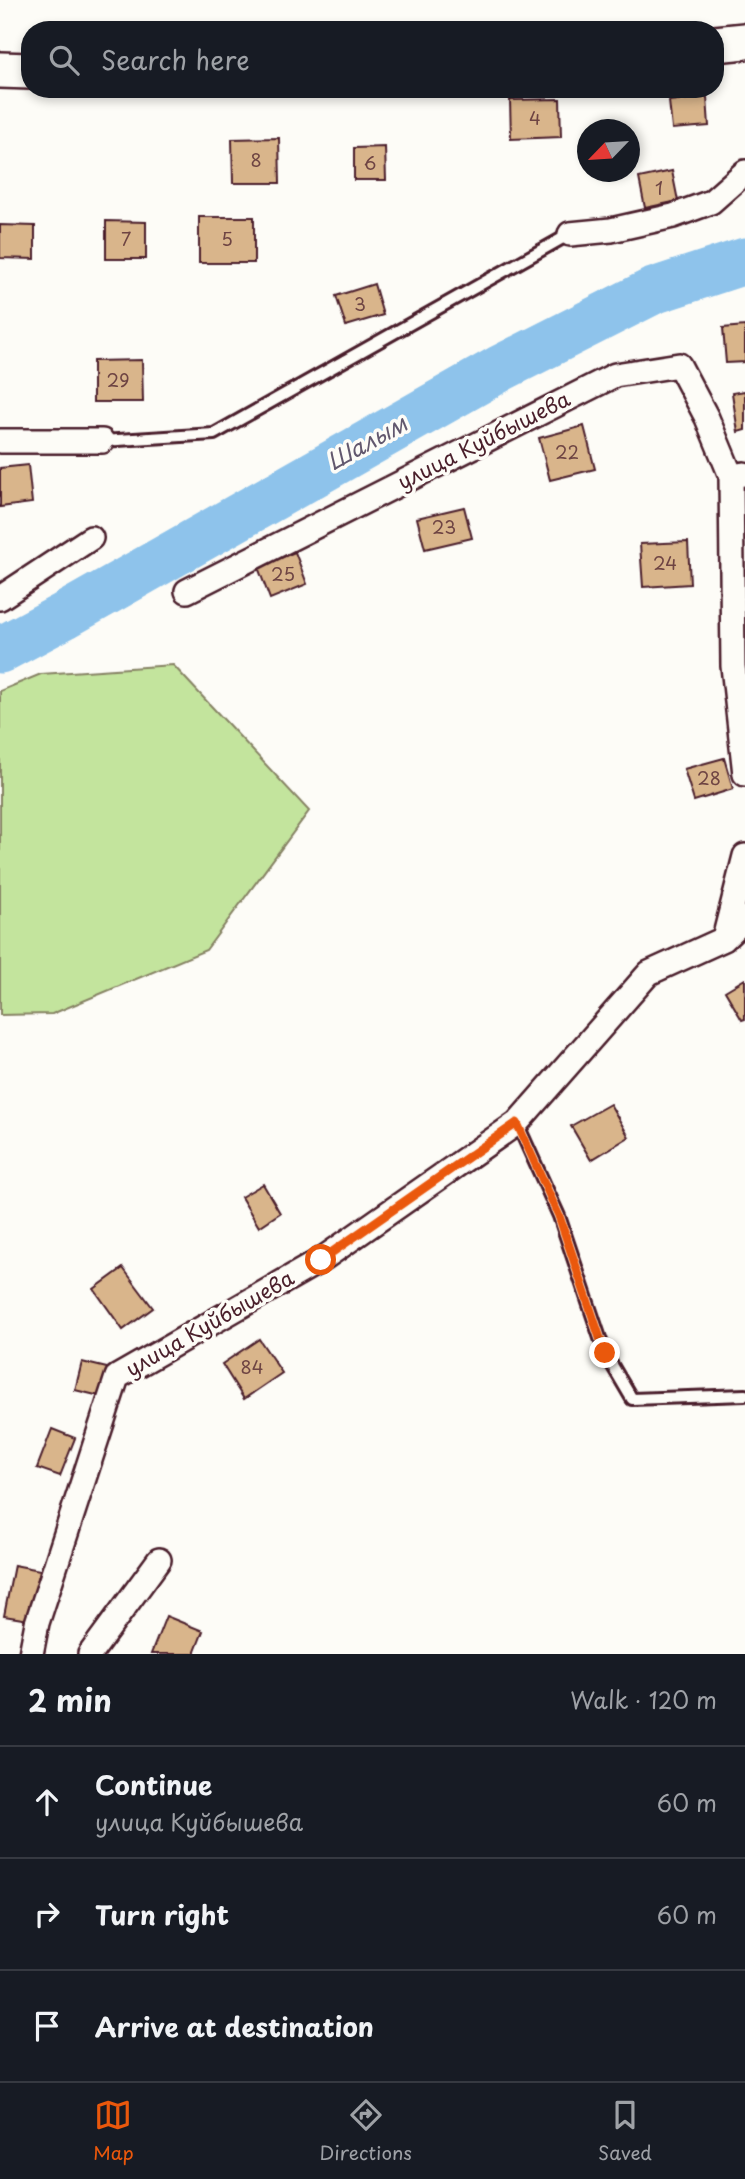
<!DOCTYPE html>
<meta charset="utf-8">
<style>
:root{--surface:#171b24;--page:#242831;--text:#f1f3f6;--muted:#9ea1a6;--line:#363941;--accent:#ea580c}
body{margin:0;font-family:"Playpen Sans",sans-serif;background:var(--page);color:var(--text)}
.compass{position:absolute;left:577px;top:119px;width:63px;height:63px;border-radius:50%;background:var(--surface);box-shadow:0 4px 10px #0003;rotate:245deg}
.stop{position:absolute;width:21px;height:21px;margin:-16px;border:5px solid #ea580c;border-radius:50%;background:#fff}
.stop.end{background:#ea580c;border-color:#fff;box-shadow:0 2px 7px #0008}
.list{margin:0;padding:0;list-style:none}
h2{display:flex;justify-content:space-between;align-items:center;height:91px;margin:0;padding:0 28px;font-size:30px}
h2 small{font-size:23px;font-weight:400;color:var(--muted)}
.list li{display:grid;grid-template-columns:46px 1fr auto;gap:21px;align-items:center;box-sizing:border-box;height:112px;padding:0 28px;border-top:2px solid var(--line)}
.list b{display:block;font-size:26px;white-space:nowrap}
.list p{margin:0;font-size:23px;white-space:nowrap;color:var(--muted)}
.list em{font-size:23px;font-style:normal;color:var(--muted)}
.icon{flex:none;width:38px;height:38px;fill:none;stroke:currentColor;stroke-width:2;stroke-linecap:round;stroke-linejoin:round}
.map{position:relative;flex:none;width:745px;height:1654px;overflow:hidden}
.search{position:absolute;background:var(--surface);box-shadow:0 4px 10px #0003;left:21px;right:21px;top:21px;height:77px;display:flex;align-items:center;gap:18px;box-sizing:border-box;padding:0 24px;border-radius:28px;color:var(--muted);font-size:26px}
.sheet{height:427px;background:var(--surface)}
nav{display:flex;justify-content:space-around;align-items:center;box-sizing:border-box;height:98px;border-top:2px solid var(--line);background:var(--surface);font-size:19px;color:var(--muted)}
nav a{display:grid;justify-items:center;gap:4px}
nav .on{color:var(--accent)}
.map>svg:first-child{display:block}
.green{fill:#c3e49d;stroke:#868264;stroke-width:2}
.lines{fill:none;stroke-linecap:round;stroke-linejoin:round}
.river{stroke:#8ec3eb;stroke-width:47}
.building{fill:#d9b58b;stroke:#4a1f2b;stroke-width:2}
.service-casing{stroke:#4a1f2b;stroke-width:16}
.minor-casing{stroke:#4a1f2b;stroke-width:28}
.primary-casing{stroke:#4a1f2b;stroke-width:40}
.service{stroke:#fdfcf7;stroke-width:10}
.minor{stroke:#fdfcf7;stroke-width:23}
.primary{stroke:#fdfcf7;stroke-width:35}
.route{stroke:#ea580c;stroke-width:9}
.labels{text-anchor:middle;stroke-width:7;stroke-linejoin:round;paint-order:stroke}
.number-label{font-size:18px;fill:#6e4443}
.street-label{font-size:21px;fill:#4a1f2b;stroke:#fdfcf7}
.water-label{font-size:23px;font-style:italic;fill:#62586e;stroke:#fdfcf7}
</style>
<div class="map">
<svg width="745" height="1654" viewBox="0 0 745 1654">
<rect width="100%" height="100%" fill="#fdfcf7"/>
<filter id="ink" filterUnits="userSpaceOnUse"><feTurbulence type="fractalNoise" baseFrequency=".0143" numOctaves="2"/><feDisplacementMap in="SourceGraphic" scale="14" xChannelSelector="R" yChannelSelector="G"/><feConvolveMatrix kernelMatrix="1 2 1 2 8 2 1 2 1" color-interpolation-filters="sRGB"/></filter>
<g filter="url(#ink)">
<!-- green -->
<path class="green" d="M173,665L309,811L206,950L52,1014L0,1015V691L41,674Z"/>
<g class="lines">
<!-- river -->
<path class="river" d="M0,650L64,616L501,368L653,291L745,261"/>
</g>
<!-- building -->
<path class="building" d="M707,97L709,126L672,129L669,101Z
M560,99L561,137L511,139L510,100Z
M279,138L280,183H233L232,139Z
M385,147L386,180H354V148Z
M672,171L678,201L645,208L639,178Z
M199,217H254V263H199Z
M106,221L146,222V259H106Z
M0,225L35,226V259L0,258Z
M374,284L383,315L346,326L336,296Z
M745,326V362L726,363L723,328Z
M142,360L143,402H93V361Z
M745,391V430L738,432L732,393Z
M584,426L595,469L550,480L539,438Z
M28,465L32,503L0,507V468Z
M742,491H745V532H744Z
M464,507L472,538L425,549L417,518Z
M688,542L690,584L643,587L640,544Z
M295,552L307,584L270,599L258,567Z
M724,758L733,789L694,801L684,769Z
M745,979V1019L742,1020L725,991Z
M610,1104L629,1137L591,1160L571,1126Z
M263,1184L280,1213L259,1227L241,1197Z
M123,1268L153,1308L123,1330L94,1289Z
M259,1339L282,1373L244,1399L222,1364Z
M82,1362L111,1369L104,1397L75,1390Z
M52,1429L75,1438L60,1476L37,1468Z
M14,1565L40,1570L29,1620L4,1616Z
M166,1616L203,1631L194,1654H151Z"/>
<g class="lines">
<defs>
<path id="service" d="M102,441L214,434L570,234
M517,1123L559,1216L605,1353L632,1399L745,1395"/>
<path id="minor" d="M570,234L611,230L673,216L711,202L745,172
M0,441H102
M744,474L731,476L733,666L745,774
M187,591L615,375L679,365L707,418L731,476
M0,598L91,538
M724,939L745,856
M31,1654L37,1623L117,1377L321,1260L517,1123L649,973L724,939L745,919
M90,1654L159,1560"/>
<path id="primary" d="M715,44L745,41
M0,70L30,71"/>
</defs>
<!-- service casing -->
<use href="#service" class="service-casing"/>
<!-- minor casing -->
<use href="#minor" class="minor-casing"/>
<!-- primary casing -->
<use href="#primary" class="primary-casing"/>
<!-- service -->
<use href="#service" class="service"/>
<!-- minor -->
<use href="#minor" class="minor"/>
<!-- primary -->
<use href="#primary" class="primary"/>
</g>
</g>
<g class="lines" filter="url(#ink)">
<!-- route -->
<path class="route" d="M321,1260L517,1123L559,1216L605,1353"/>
</g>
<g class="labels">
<!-- number labels -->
<g class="number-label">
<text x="535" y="125">4</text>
<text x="256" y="167">8</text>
<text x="370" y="170">6</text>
<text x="659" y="195">1</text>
<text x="126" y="246">7</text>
<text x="227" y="246">5</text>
<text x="360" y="311">3</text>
<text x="118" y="387">29</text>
<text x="567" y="459">22</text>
<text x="444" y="534">23</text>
<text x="665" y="570">24</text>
<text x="283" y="581">25</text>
<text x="709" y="785">28</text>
<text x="252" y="1374">84</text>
</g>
<!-- street labels -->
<g class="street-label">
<text transform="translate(484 441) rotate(-27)" y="7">улица Куйбышева</text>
<text transform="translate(210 1324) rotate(-30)" y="7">улица Куйбышева</text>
</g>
<!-- water labels -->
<g class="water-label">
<text transform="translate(367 443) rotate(-29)" y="8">Шалым</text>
</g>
</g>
</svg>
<svg class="compass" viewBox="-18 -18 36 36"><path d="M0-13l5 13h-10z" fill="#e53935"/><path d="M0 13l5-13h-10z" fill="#9ea1a6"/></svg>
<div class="stop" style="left:321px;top:1260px"></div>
<div class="stop end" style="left:605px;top:1353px"></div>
<div class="search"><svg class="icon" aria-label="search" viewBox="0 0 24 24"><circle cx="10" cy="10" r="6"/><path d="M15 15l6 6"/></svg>Search here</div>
</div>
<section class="sheet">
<h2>2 min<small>Walk · 120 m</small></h2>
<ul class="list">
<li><svg class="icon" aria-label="ahead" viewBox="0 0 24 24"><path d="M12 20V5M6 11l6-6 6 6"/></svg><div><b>Continue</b><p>улица Куйбышева</p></div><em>60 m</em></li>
<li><svg class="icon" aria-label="right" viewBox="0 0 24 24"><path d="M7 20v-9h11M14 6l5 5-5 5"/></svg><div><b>Turn right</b></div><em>60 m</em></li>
<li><svg class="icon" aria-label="arrive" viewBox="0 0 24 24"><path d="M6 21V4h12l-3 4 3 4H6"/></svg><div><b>Arrive at destination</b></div></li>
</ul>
</section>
<nav>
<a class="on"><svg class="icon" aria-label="map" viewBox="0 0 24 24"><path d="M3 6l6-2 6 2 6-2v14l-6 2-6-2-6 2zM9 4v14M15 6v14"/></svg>Map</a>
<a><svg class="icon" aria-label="directions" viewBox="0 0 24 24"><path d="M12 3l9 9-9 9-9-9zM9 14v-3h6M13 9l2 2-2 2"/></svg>Directions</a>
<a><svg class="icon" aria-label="saved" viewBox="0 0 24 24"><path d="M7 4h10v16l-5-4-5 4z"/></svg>Saved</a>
</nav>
